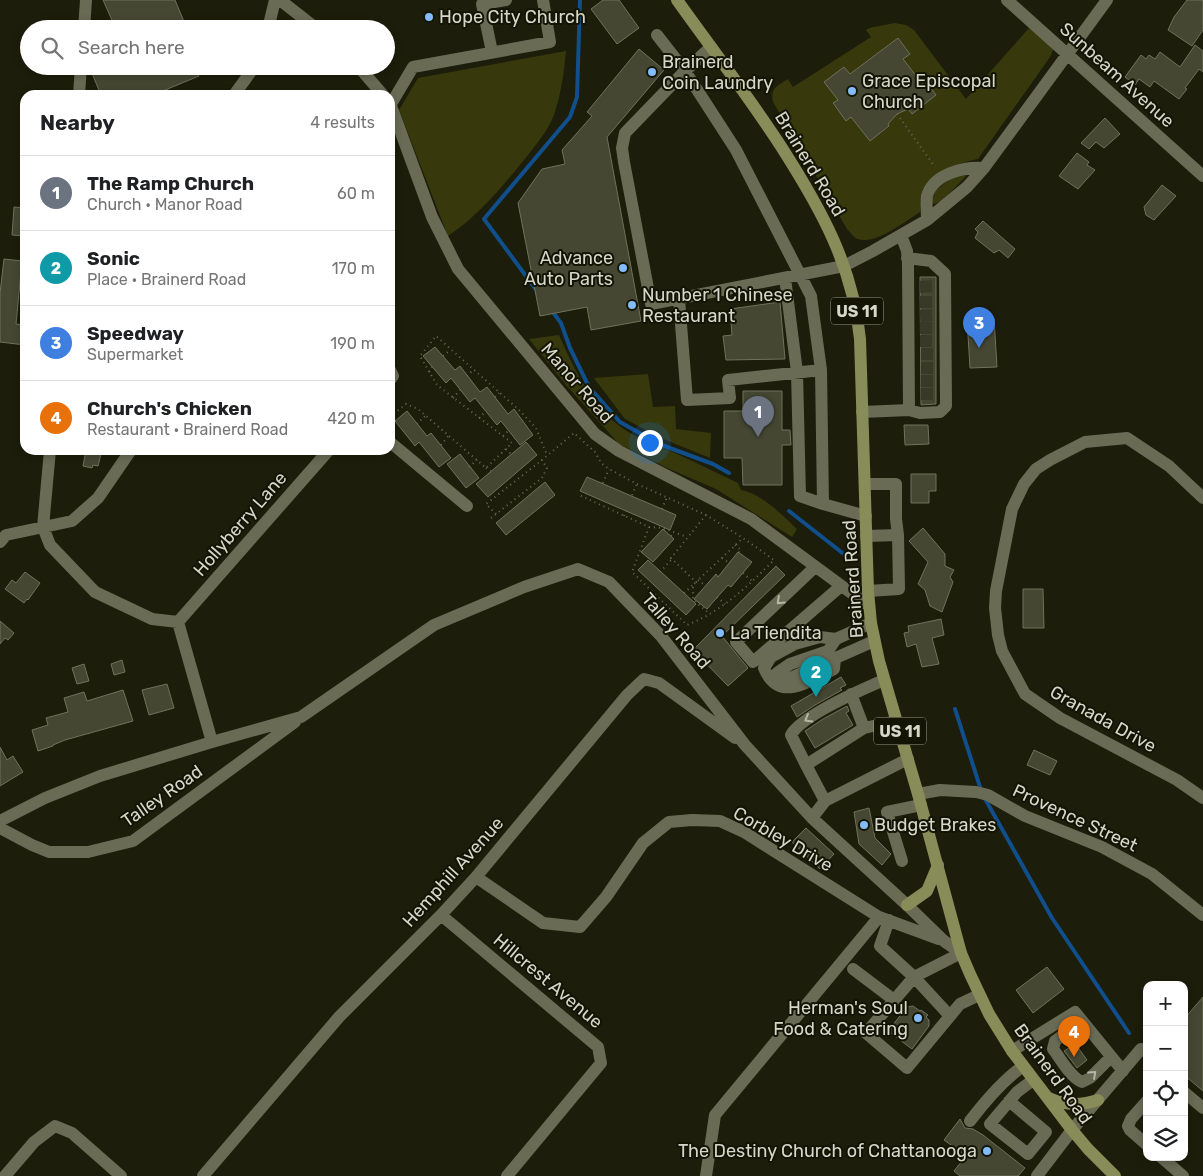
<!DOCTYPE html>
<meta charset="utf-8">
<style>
:root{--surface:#fff;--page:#f6f6f6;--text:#202124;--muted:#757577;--line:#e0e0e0;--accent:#4d6785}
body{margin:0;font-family:Rubik,sans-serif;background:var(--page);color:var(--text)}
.controls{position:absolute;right:15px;bottom:15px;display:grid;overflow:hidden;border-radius:10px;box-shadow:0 2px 8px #0003}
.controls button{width:45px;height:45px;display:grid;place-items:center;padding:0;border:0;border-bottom:1px solid var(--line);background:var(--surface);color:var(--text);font:25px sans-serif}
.you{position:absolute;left:649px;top:442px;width:18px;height:18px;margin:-12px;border:4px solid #fff;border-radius:50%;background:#1a73e8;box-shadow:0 0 0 8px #1a73e833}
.badge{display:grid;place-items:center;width:32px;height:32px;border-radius:50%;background:var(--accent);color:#fff;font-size:16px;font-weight:700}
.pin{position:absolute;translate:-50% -41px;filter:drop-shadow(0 1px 2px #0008)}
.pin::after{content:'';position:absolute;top:26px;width:18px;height:15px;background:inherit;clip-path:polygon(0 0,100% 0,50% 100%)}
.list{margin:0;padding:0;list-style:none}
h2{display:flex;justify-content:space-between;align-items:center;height:65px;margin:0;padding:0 20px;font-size:21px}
h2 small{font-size:16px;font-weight:400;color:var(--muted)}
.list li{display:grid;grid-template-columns:32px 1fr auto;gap:15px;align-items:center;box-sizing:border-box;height:75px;padding:0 20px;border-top:1px solid var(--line)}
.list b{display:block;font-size:19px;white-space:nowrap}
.list p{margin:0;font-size:16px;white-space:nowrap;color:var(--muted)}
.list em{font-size:16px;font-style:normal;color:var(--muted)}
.icon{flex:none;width:28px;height:28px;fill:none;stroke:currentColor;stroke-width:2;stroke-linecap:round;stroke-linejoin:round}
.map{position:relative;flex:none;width:1203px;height:1176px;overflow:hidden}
.search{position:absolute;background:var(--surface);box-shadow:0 2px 8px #0003;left:20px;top:20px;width:375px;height:55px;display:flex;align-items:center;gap:12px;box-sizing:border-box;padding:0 18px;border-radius:28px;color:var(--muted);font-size:19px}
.panel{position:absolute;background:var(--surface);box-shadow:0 2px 8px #0003;left:20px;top:90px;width:375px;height:365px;border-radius:15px}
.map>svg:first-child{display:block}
.green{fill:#37390d;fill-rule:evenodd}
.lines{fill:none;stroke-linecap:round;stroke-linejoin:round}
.stream{stroke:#104f8c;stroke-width:4}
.building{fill:#454733;stroke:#70725c}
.minor-tunnel{stroke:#383927;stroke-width:12;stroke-dasharray:12 6;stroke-linecap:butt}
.path{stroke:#686959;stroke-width:2;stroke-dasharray:1 4;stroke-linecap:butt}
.minor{stroke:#696b55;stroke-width:12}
.major{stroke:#888c58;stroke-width:12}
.oneway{stroke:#b5b7a8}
.poi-dot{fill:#84bcfb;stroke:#131403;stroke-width:2}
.labels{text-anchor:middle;stroke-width:4;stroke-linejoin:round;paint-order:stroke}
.shield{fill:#131403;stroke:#9c9c8f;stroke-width:1}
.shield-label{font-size:16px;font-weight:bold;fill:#d6d7cb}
.poi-label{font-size:18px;fill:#d6d7cb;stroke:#131403;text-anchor:start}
.street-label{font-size:18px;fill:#d6d7cb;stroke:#131403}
</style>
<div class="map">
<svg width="1203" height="1176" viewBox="0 0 1203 1176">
<rect width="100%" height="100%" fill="#1c1d0a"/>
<!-- green -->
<path class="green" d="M895,23L906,25L914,30L966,99L1029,28L1047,40L1053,50L1050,57L978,159C955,163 942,174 923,189L920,212C904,222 876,245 858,239C854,238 850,232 847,229L773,102C770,88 777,86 788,79L793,87L871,37L866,30L869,28ZM898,38L910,53L903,59L924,86L927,83L936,95L912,113L908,109L897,114L888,124L889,127L870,141L851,117L846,120L833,104L838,100L824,82L844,67L850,74Z
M566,51C564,73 561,94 554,115C548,131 535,146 524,160C502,187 478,216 448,236L399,110L418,78Z
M970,172L943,200L935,204L931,203L936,190L958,173Z
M559,335C573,367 589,400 617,424C634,438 656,445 675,453C697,463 717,473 738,483L741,490C762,494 781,514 797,529L792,537L716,489L667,468L619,444L566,385L529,339Z
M648,374L653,407L675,406L676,429L711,433L710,458L661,438L625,419L594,378Z"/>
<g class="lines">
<!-- stream -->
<path class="stream" d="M537,291L484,219L570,117L577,97L580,0
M552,311L561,323L570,348L589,387L620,422L659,444L713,464L729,473
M789,511L845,555
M955,709L981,790
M984,797L1052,918L1129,1033"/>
</g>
<!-- building -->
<path class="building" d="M103,0H175L187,29H116Z
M603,0H619L639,28L617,44L591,9Z
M1187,0H1203V30L1192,46L1168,30L1174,17Z
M898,38L910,54L903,59L924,86L927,83L936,95L912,114L908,109L897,114L888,124L889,126L870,141L851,117L846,121L833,103L838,100L824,82L844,67L850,74Z
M1195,45L1203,51V72L1199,69L1185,88L1187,89L1179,99L1154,81L1150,87L1139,79L1135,85L1125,77L1141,55L1146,59L1149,55L1155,59L1160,52L1180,67Z
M639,49L664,70L607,137L641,321L591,330L587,307L540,316L518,203L542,169L565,164L562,150L592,116L587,112Z
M89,66H107L109,71L121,66H194L199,76L153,95H101Z
M1105,118L1120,134L1104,148L1096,142L1089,149L1081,143Z
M1077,153L1089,162L1087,165L1095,170L1078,189L1059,176Z
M1162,185L1176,196L1154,220L1146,215L1144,207Z
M14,207L25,208V236L12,235Z
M983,221L1015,249L1008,258L999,250L994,253L975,238L978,232L975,229Z
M4,259L22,261L16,324L25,325V345L0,342V293Z
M920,277H936V404L921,405Z
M780,302L785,359L726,360L723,336L732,335L730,309Z
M994,318L997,367L970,368L967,319Z
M435,347L455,370L460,366L480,392L487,387L508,414L514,409L533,435L520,445L501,421L497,425L475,398L470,402L451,378L446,383L423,356Z
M743,391H782V430H790L791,445H782V485H743L742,458H724V411H743Z
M407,411L427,436L431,433L451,458L439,467L419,442L415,446L395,421Z
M904,425H928L929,444L905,445Z
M526,442L537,455L488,497L476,484Z
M86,450H102L98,466L93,465L92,468L83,466Z
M460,454L479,478L466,488L447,464Z
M911,474H936V491H929V503H911Z
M587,477L676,515L670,530L580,491Z
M545,482L555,495L506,535L496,523Z
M923,528L945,554V566L954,570L950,577L953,582L942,612L930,606L925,590L918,584L928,562L909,541Z
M663,529L674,539L653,562L641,552Z
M738,552L752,562L731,587L728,585L707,609L694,599L716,574L718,577Z
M648,560L696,604L686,615L638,570Z
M776,566L785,575L722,636L748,668L728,686L693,650Z
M25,572L40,583L28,600L27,599L24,603L5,589L12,580L16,583Z
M1023,589H1043L1044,628H1023Z
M941,619L944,635L932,638L939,664L922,667L916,644L907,647L904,633L909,632L908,626Z
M0,621L14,633L8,640L5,638L0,644Z
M122,660L125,672L114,675L111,664Z
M84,664L89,681L77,684L72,668Z
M841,677L846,685L840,688L842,690L815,705L797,717L791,706Z
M167,684L174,708L149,715L142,690Z
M123,690L133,721L65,740L53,745V746L38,751L32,730L48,725L46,718L68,712L64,698L84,692L87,701Z
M847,706L849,711L846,713L853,725L815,748L805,731L823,719Z
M0,747L7,760L13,756L23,772L0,786Z
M1034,750L1057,761L1050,775L1027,765Z
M869,808L875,838L891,854L882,865L859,844L854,812Z
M806,828L834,854L820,869L792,842Z
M1047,967L1064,989L1033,1013L1016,990Z
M1203,997V1091L1184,1075V1019Z
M913,1006L920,1011L921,1010L928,1015L926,1017L929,1020V1026L912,1049L888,1031L907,1007Z
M1073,1045L1075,1048L1077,1046L1087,1060L1077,1068L1064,1051Z
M960,1119L965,1128L973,1129L983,1135L1025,1168L1018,1176H960L954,1171L966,1156L944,1140Z"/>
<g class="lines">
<!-- minor-tunnel -->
<path class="minor-tunnel" d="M920,287L936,286
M920,302H936
M920,316L936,315
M920,328H936
M920,341H937
M921,354H937
M921,368H937
M921,381H937
M921,394H937"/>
<!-- path -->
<path class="path" d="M897,114L935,167
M443,356L450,350
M429,372L432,367
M467,376L473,370
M495,397L499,393
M453,398L460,390
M390,417L406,404L418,409L486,468L512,443L437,385L420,356L436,336L518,409L536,428L547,455
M479,418L486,411
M417,424L426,415
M503,436L509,430
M441,445L449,435
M506,449L511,454
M469,467L477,460
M486,468L491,471
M603,483L609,469
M632,495L637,484
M662,509L667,497
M496,514L486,504L542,460
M706,515L671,558L696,582L743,538
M624,516L626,511
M491,518L542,478L547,468L542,460L574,433L595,452L601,463L609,469L637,484L706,515L743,538L774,560C748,586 721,612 687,625L632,572L649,527L579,495
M649,527L663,528L687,537
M671,536L675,533
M735,545L741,550L739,552
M722,558L729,563
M660,572L672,559
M743,573L752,581
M698,580L706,586
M695,583L693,585V600L710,614
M684,593L693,585
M717,597L725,604"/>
<!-- minor -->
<path class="minor" d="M280,0L317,29
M1007,0L1203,176
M84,29L86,0
M268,29L275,0
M657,35L685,71L736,150L811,296L821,370L823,504L866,516
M711,47L685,71L625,133L622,148L624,162L651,304L844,266L873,251L927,220L967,187L984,168L1107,0
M492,52L482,4L506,0
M358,66L383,95
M79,95L81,66
M234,95L255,66
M390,103L432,217L458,269L595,434L619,451L751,519L869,606
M391,104L413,67L550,42L543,0
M927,220C927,213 926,204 927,196C933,174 965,166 984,168
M907,258L931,261L945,274L946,406L940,412L920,413L909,410
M785,278L797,372L800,496L823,504
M679,299L687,400L730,398L728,380L821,370
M390,370L393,376L390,380
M862,412L909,410L908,263L907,251L901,235
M390,442L467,506
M50,450L43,527L50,545L95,592L152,619L178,622L212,742
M865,484H896V519L898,535
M1203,498L1169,466L1127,438L1085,442L1050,460L1036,469L1024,484L1012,509L996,591L995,608L998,635L1002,651L1025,694L1060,718L1177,780L1203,798
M866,536L898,535L899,589L868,591
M0,542L6,535L72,521L98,498L131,450
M815,567L736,642L753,662L841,586
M178,622L329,450
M835,659L834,669C809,681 779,704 764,668L771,657L795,644L820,637L836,639
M884,680C863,689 801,716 791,735L806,765L864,728L896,721
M777,684V673L790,664L828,651L836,639L871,623
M777,684L874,641
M851,694L864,728
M806,765L825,801
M918,794L940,790L976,792L988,795L1025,816L1102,847L1152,874L1203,915
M812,818L825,801L908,759
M0,821L45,798L100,776L212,742L301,717L434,625L524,587L578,569L609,582L661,636L745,745L812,818L907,905L944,941L961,953L914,977L866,1033L907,1068L960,1004L979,995
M0,828L32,845L49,852H88L133,841L295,722
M902,861L887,812L921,805
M476,877L543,923L580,927L606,897L643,843L669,822L692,820L720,821L744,832L879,917L939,939
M441,915L598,1047L601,1063L507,1176
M889,920L880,946L914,977L950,1016
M853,969L894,1000
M1082,1021L1055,1041L1053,1049C1061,1059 1070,1077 1082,1082L1090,1078L1111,1057
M1012,1051L1075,1012L1123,1071
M1184,1092L1203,1108
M1009,1101L1046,1132L1028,1154L990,1124L1017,1092L1033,1080
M1147,1101L1131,1119L1128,1126L1130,1130L1147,1145
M970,1121C986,1100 1002,1081 1023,1066
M1161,1157L1183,1176
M5,1176L34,1142L55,1126L72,1133L121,1176
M203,1176L339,1017L441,915L476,877L627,695L644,679L659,683L735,738
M706,1176L715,1115L879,917
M1037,1176L1072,1130L1141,1049"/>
<!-- major -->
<path class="major" d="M677,0C712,49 749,97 782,148C821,209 853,266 860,339L868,591L871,623L879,661L918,794L961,953L970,974L989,1014L1012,1051L1072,1130L1088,1149L1115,1176
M907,905L927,891L938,865
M1047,1097C1064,1106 1080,1106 1098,1100"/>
</g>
<!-- one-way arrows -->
<defs><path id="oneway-chevron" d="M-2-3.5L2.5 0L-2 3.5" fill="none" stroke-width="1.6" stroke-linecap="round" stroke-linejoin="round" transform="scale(1.25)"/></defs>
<g class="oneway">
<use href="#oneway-chevron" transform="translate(780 601) rotate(137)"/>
<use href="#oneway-chevron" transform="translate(808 719) rotate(150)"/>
<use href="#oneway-chevron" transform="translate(1093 1074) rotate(-42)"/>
</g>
<!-- markers -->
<g class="poi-dot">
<circle cx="429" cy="17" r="5"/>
<circle cx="652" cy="72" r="5"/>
<circle cx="852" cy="91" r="5"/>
<circle cx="623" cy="268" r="5"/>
<circle cx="632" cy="305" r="5"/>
<circle cx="720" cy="633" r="5"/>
<circle cx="864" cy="825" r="5"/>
<circle cx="918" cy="1018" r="5"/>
<circle cx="987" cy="1151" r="5"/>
</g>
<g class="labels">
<!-- shield labels -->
<g class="shield">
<rect x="831" y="297.5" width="52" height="27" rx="4"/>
<rect x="874" y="717.5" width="52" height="27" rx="4"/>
</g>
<g class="shield-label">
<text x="857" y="317">US 11</text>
<text x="900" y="737">US 11</text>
</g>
<!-- poi labels -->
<g class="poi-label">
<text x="439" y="23">Hope City Church</text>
<text x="662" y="68">Brainerd<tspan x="662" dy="21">Coin Laundry</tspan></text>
<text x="862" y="87">Grace Episcopal<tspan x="862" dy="21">Church</tspan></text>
<text x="613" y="264" text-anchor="end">Advance<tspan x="613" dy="21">Auto Parts</tspan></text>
<text x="642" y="301">Number 1 Chinese<tspan x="642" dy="21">Restaurant</tspan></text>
<text x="730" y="639">La Tiendita</text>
<text x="874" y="831">Budget Brakes</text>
<text x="908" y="1014" text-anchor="end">Herman's Soul<tspan x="908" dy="21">Food &amp; Catering</tspan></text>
<text x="977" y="1157" text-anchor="end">The Destiny Church of Chattanooga</text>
</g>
<!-- street labels -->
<g class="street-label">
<text transform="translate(1117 75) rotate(42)" y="6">Sunbeam Avenue</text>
<text transform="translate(810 164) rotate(59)" y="6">Brainerd Road</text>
<text transform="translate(577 383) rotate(49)" y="6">Manor Road</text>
<text transform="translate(240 524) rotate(-49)" y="6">Hollyberry Lane</text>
<text transform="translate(853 579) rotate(-94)" y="6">Brainerd Road</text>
<text transform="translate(676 631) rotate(49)" y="6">Talley Road</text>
<text transform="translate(1103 719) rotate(29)" y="6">Granada Drive</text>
<text transform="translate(162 796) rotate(-35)" y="6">Talley Road</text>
<text transform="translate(1075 818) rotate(25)" y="6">Provence Street</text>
<text transform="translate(783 839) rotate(30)" y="6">Corbley Drive</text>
<text transform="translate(453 872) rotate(-48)" y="6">Hemphill Avenue</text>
<text transform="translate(548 981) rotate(40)" y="6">Hillcrest Avenue</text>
<text transform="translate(1053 1074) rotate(54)" y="6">Brainerd Road</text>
</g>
</g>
</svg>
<div class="controls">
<button>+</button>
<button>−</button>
<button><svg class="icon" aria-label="locate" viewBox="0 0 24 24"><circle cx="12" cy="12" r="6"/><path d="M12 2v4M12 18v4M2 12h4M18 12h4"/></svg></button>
<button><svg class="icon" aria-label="layers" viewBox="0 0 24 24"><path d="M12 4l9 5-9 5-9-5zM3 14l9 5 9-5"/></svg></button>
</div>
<div class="you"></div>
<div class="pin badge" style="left:758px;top:437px;background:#6b7280">1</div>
<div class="pin badge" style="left:816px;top:697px;background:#0f9aa8">2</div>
<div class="pin badge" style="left:979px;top:348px;background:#3f7fe0">3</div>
<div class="pin badge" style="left:1074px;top:1057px;background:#e8710a">4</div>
<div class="search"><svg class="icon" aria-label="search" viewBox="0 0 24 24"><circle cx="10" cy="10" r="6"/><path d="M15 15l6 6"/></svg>Search here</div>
<section class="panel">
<h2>Nearby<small>4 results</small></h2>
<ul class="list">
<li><span class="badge" style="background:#6b7280">1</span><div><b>The Ramp Church</b><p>Church · Manor Road</p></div><em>60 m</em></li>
<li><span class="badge" style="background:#0f9aa8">2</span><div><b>Sonic</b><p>Place · Brainerd Road</p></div><em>170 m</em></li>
<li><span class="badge" style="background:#3f7fe0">3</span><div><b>Speedway</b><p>Supermarket</p></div><em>190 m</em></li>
<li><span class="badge" style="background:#e8710a">4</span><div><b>Church's Chicken</b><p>Restaurant · Brainerd Road</p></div><em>420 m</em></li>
</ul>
</section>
</div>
